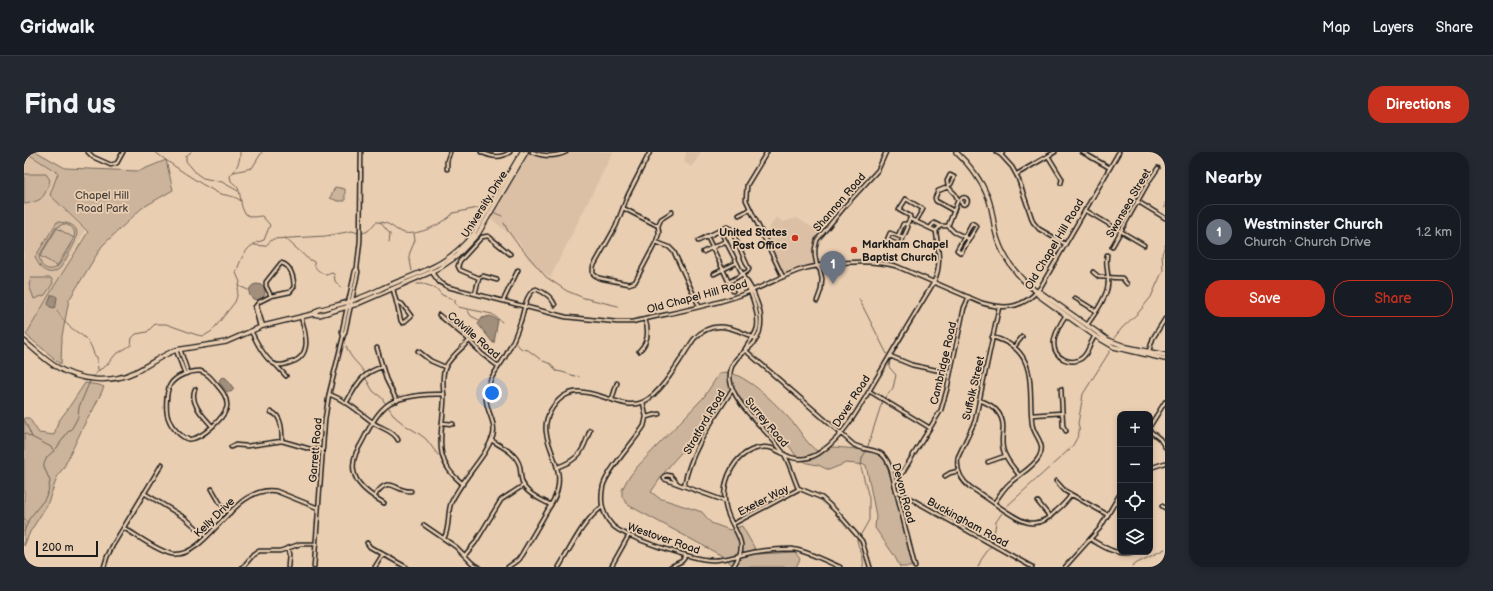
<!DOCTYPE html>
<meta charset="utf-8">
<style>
:root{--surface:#171b24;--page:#242831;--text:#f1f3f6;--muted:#9ea1a6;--line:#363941;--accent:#c8321e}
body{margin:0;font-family:"Balsamiq Sans",sans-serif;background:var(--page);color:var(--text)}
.controls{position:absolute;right:12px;bottom:12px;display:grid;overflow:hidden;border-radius:8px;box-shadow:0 2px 6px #0003}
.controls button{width:36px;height:36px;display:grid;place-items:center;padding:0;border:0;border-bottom:1px solid var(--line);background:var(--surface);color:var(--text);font:20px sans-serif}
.scale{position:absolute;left:12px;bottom:10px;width:62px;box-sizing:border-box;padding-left:4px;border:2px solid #1c1c1c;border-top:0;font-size:11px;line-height:14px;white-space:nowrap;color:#1c1c1c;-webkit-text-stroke:3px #eaceb1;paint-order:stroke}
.you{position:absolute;left:468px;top:241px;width:14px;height:14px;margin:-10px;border:3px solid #fff;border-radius:50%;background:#1a73e8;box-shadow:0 0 0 6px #1a73e833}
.badge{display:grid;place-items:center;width:26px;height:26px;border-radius:50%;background:var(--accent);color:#fff;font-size:13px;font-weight:700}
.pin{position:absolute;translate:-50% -33px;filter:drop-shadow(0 1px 2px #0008)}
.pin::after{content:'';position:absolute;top:21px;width:14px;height:12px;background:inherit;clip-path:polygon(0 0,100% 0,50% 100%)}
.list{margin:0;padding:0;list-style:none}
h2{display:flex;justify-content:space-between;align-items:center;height:52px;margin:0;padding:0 16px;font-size:17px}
h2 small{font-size:13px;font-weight:400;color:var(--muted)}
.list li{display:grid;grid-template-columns:26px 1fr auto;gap:12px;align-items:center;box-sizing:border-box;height:56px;margin:0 8px 8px;padding:0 8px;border:1px solid var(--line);border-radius:16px}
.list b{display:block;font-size:15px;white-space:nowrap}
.list p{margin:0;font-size:13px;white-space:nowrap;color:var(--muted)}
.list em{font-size:13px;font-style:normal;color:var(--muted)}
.actions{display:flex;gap:8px;padding:12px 16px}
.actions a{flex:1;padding:9px 0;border:1px solid var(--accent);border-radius:16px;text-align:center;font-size:14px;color:var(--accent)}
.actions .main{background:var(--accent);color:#fff}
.icon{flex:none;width:22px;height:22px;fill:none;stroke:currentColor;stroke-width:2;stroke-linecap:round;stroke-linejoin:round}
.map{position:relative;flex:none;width:1141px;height:415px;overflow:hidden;border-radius:16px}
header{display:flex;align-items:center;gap:24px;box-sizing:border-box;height:56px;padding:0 20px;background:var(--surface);border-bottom:1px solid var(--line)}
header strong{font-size:19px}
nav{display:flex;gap:22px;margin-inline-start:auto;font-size:14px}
.intro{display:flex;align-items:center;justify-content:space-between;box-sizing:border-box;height:96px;padding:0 24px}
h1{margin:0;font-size:28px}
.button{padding:10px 18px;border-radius:16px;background:var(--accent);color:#fff;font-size:14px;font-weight:700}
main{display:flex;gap:24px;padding:0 24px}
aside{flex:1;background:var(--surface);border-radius:16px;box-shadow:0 2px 6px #0003}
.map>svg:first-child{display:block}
.built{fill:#dbc0a6}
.green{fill:#ccb49c;stroke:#74685c;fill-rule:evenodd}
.water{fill:#a18f7c;stroke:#6c6156}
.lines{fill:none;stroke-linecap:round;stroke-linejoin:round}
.stream{stroke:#6c6156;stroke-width:1}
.minor-casing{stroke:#1c1c1c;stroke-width:5.5}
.major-casing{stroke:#1c1c1c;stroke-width:6}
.minor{stroke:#eaceb1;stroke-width:2.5}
.major{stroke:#eaceb1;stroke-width:3.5}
.poi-dot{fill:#c8321e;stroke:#eaceb1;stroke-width:1.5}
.labels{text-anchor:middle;stroke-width:3.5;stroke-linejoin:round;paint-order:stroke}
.park-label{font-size:11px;fill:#48423c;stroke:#eaceb1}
.street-label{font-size:11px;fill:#1c1c1c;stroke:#eaceb1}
.poi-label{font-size:11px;font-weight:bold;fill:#1c1c1c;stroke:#eaceb1;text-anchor:end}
</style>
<header>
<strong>Gridwalk</strong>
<nav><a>Map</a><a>Layers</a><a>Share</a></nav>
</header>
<div class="intro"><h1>Find us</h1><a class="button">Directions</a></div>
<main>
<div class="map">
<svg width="1141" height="415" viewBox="0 0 1141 415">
<rect width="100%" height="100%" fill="#eaceb1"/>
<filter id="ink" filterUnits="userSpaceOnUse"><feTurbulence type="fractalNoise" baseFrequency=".025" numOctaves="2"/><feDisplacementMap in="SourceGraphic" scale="8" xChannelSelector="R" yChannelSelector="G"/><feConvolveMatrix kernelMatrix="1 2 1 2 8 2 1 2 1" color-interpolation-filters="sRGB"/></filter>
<g filter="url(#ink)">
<!-- built -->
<path class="built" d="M0,0L34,22L26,43L61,79L2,182L0,181Z
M519,0H589L526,126L504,107L501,99L495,90L466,66L503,2L517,6H534L533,1Z
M662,0H677L668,15L660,10Z
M752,65L759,70L773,66L796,80L791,86L789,93V100L791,112L761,122L741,83Z"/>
<!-- green -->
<path class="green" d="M1,0H13L41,16L115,19L142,8L149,38L118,56L78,94L45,148L38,184L37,212L29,207L30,206L2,183L29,136L64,80L26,43L34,21Z
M0,22H22L26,28C20,46 19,49 0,52Z
M311,35L321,37V49H314L306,46Z
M33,70C60,71 55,85 44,103C42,107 39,112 36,116C24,127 15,115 11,105ZM39,72C59,75 48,92 42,102C39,106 36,114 31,116C25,119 20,116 17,112L15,104L32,76Z
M33,76L50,86L33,114L16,104Z
M7,126H27L29,131L21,143L10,147L5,133Z
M701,220C724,222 756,256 771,273C778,282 783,292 793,299L809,295L846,298L854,301L860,306L869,331L889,415H876L870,403L851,376L852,364L842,313L822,311L805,318L794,313L783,311L772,304L766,295L748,281L729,257L706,238L676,287C655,297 640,321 627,340L635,346L678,360L687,371L706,378L718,374L734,402L771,400L776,407L772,415H710L700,405L604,353L598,345V338L603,328L613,315L680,245L695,222Z
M61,231L75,233L80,235L69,258L61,271L40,315L34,323L23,353L6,380L0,394V266H5L15,281L30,283L34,270L43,258Z"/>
<!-- water -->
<path class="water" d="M225 140a8 8 0 1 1 16 0a8 8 0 1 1-16 0Z
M27,143H30L33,145L32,153L30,156L26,155L24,152Z
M466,164L474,168L470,191H469L454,172L458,166Z
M198,225L202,226L210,237L207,240H203L195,230L196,227Z"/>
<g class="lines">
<!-- stream -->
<path class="stream" d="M131,0C151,15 171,29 194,41C202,44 210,43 217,49
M167,0L162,4V9L173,22L179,26L198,30L214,39
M210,20L228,16L238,0
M1141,51V56
M471,61L478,64
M356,70L366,82L365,91
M480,71L484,79L492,90L522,125L543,139L560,146L594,154
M339,81L344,79L352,70C369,70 368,78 381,81C393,84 422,71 429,61L454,56H461
M261,86L283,106L290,110C290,117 296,120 302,123L308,121L310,122L311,129L317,136
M230,93L241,94L249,87L302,84L328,79L334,81
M388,119L385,103L391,88L390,82
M393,132H400L412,136L418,143L431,148V151L434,155L468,162L478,170
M215,134L224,138
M835,147L863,202
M443,157L447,164L455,168
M33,159C37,164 40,170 45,174C58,185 66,185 70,203L73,205L74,218
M1090,186L1098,176L1115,160L1127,145L1139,118L1138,102L1141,93
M492,192L498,197L504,198L516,207
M322,194C327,208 333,209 340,220
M519,209L527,212L532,219L538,220L551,224
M554,224L555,225
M69,225L75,218L82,214L91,203L107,193L108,186L112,182L123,180L131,172H142L173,183L180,184L188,179L211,150C214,144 213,137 216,130L212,121C216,109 221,95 234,90C236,89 238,89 240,88L246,73L238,64C234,64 229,66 225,64C215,60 218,44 214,36C212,33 209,31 207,29L206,24C212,18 217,8 216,0
M341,225L349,239L358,246L361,251
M861,246L869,236L872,223L865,215L866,208
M365,256L371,265L381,273L394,281L402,287L414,303
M0,267L8,285
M0,281L27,295L30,299
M844,294L858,250
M983,354L1048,295C1052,287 1058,280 1054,272L1059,242L1086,199
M0,366L3,370
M0,380L5,367L20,348L24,340L26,329L20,315V312L23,305L32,297L43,281L48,276L54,265L55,255L67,227
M836,384L845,368V346L837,315L838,306L842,299
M833,387C834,398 841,402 839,415
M969,390L972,370L978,361
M954,415L957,408L967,394
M1108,415L1113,411L1141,397"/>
<defs>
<path id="minor" d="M64,0L69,5L87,13L93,11L99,0
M457,0C467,5 476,7 486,0
M508,0C520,5 531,5 542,0
M626,0L604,43L592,74L569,115V122L575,126L605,132L611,130L632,90L635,81L634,74L637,67L648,60
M743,0L723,33L722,48L759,125
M972,0L977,3L979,0
M1058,0L1086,16
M977,3L988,15L994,26L1009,70L1015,77L1041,92
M1024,4L1038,27L1037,31
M423,17V9L426,0
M993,22L1031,0
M926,23L930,25L927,32L924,34L923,29Z
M924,35L914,39L911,46L912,49L930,59
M936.5 49a3.5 3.5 0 1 1 7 0a3.5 3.5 0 1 1-7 0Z
M1113,49L1141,66
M599,56L634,74
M1061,58L1120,93
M715,63L725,58
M886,67L912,79
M948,71L953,74L937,101L933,98Z
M883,72L886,67V64L875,58L882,47L899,57L892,69
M924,74L934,48L931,42L924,35V34
M924,74L930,80L945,87
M906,76L910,71L916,74
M696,78C707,101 738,152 733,176C731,184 725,190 721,197
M683,84L709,139
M874,84L879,72H883L884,75L876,93L863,88L866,81L879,86
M674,89L703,75L706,76L708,79L725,117L724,119L705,130
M632,90L645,95L650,100L675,154
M1088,95L1125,29L1134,16
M679,100L702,89
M257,111C267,113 270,126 270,135L266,140L247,144L242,134V130Z
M407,119L415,130L424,135L542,165L593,170H608C642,162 678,156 711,145C733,138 752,127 773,119C799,110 846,107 872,114L958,151C982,158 1000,156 1016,136L1095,0
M1069,120L1075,125L1098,126L1103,132
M690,122L712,111
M455,126L459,124L473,128
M720,126C727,133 730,141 733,150C739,165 739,184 726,195C715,203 705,211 706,227C708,252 746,280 760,302C766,312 769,325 774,336L798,346L811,358L838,389L846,415
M369,137L377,169L379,171L387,164L378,152L373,150
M451,142L455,126L436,118L434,114L436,109L458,85L464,84L486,102
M1051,146L1072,159
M479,149L494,118
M793,149L797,138L798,127L796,118L793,114L791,104V97L793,88L822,53L854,18L862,0
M234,151L233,155L239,174
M975,155L951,269L934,305C932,317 936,327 946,335C957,342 967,349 977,356C998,370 1012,380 1032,359C1038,354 1043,349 1047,343
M415,163L443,186L458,202L474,214
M1042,163C1037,170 1030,183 1030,191C1029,206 1048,215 1059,205C1065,200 1066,190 1071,184
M1063,173C1070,163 1084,144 1084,131C1085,121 1081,113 1083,103
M236,175L231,155L235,150L247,144
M227,179C232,189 240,206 250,212C254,214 261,213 265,211C289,205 282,182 277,165
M319,183L318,179L331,119L333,116
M968,185C1015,197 1004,234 1008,271C1009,284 1023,291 1015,305C1010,315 993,324 985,332C979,337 975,345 970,351
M990,195L998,185
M353,196L362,227L373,249
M156,197L164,221
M152,198L161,222
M721,198L830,293C849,302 859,293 867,318L891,415
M394,199L407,209L421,215
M615,199C625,190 625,179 621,167
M1125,199L1129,186L1141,167
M866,204L888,213L926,221
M251,212L262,224
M176,219C183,221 187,226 192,232C197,238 203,244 203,253C203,264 176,289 164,287C157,285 148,276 145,268C141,261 142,240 146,233C151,224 166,219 176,219Z
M171,237C165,251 180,265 188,274
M1037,237L1039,274L1042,279
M845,239L906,276
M305,242C323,249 336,261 351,272C358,276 371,280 374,288
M588,247L593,231
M955,248C968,252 979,261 979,275C979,282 977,289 979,297C981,307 989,315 995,323
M619,250L622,265L620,274C610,290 584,317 579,334C576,348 578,362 588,373C599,385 673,409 690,408C699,408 708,405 717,403C732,399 752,397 768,397C781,398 804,410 816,415
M322,251C333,233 337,221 358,215
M247,260C258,263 258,279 258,289
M1008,263L1038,261
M622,265L635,262
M418,271L429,272
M1126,274L1141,250
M1126,279L1136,287L1141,295
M467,288C478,295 493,301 496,315C497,322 496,329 501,336C507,344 518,348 527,353
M207,295L211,293L223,294L258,289L286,297L298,298
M964,310L981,304
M534,315C556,307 559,299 566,278
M1126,316L1141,311
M868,318L877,320L880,318L917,258L923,237L940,156L945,145
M921,324L926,321L934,319
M1032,329L1041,339L1084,363
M870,331L880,319
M439,332C406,307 419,282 420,247C420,237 417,226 421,216C426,205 437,197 445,189
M654,332L647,324L643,323L640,324V327L701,349
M660,334C667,298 689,268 708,238
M188,337L196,351L206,361
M873,339L1008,415
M120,341L161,366L182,384
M350,345C365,321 371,340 387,339
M1014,350L1026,365
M360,351C341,340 322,326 332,301C335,295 339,289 342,282C348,271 355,258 366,251C380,244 404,242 420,242
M1138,354L1141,356
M709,372L775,337
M400,373L432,395L448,411L455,415
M100,376C114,384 133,399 148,402C184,407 208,332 252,339L294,356
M420,386C426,376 423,362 427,351C435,333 450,317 461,300C464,295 467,289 469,284C473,269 460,257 462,242C464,227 474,217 481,205C487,194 492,183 496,171C500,161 501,141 512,137C520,140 528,146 531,153
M1066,387C1080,395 1092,404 1109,400
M343,391L346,395L382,415
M263,396L265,402L264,415
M441,403L451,391L477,348L500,333
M80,415L83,405L89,393L138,312
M219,415L229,403L235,399H256L276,392H292
M290,415L301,267L305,242L319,185L321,180L334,120L333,116L336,89L337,0
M351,415L359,402
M484,415L494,408L498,402L529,349C549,312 508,289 527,258C553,215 592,263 619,250C638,242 658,204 670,187C689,166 711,176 732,187
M535,415C548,394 558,370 578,355
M587,415L605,383
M646,415L658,409L662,404
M709,415C725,391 714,386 705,365C697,347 700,326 712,310C720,300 734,293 747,296C754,298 760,303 766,305C777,309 789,306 798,299C825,280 840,246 857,219C874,189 892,160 910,130C918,112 914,98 912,79L916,74H924
M1041,415L1076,376L1096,342"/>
<path id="major" d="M932,0C945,12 957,28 964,45C968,56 969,66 971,78C977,104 992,124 1013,140L1014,143L1071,184L1090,195L1141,207
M1013,140H1016L1084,188L1103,195L1141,203
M289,162L294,158C308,154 322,152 335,146C345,143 354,138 363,134C400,119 425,113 450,81L498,0
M0,189C10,197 20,207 31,214C55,229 86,232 111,220C125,213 138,203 152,198L202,190L239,174L289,162L295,163L333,152L414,117L433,104L454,82L502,0"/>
</defs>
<!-- minor casing -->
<use href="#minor" class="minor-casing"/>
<!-- major casing -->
<use href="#major" class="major-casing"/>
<!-- minor -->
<use href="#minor" class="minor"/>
<!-- major -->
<use href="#major" class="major"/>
</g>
</g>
<!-- markers -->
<g class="poi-dot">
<circle cx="771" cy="86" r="4"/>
<circle cx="830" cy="98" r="4"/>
</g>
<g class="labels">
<!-- park labels -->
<g class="park-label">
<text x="78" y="47">Chapel Hill<tspan x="78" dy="13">Road Park</tspan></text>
</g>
<!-- street labels -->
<g class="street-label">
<text transform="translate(815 50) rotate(-49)" y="4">Shannon Road</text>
<text transform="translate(1104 51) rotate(-60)" y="4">Swansea Street</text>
<text transform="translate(460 52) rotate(-58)" y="4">University Drive</text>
<text transform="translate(1030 92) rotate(-59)" y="4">Old Chapel Hill Road</text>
<text transform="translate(673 144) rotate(-15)" y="4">Old Chapel Hill Road</text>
<text transform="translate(450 183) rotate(41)" y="4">Colville Road</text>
<text transform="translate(919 211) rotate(-77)" y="4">Cambridge Road</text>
<text transform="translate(949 236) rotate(-77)" y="4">Suffolk Street</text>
<text transform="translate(827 249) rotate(-57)" y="4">Dover Road</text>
<text transform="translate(680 270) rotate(-60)" y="4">Stratford Road</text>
<text transform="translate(743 270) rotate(50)" y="4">Surrey Road</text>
<text transform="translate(291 298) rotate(-85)" y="4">Garrett Road</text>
<text transform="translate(880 341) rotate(75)" y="4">Devon Road</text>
<text transform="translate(739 348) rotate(-27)" y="4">Exeter Way</text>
<text transform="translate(190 365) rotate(-44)" y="4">Kelly Drive</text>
<text transform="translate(944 370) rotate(29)" y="4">Buckingham Road</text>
<text transform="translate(640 386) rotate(19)" y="4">Westover Road</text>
</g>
<!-- poi labels -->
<g class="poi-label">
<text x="763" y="84">United States<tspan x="763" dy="13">Post Office</tspan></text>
<text x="838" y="96" text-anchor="start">Markham Chapel<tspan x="838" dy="13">Baptist Church</tspan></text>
</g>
</g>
</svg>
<div class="controls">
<button>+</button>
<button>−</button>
<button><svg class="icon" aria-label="locate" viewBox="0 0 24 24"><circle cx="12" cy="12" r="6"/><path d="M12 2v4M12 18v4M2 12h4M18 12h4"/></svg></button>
<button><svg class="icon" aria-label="layers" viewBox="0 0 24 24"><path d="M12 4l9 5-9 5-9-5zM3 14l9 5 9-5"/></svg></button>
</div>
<div class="scale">200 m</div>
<div class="you"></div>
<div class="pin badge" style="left:809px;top:132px;background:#6b7280">1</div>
</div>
<aside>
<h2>Nearby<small></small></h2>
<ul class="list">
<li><span class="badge" style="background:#6b7280">1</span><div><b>Westminster Church</b><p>Church · Church Drive</p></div><em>1.2 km</em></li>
</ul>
<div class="actions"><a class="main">Save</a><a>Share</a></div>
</aside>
</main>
